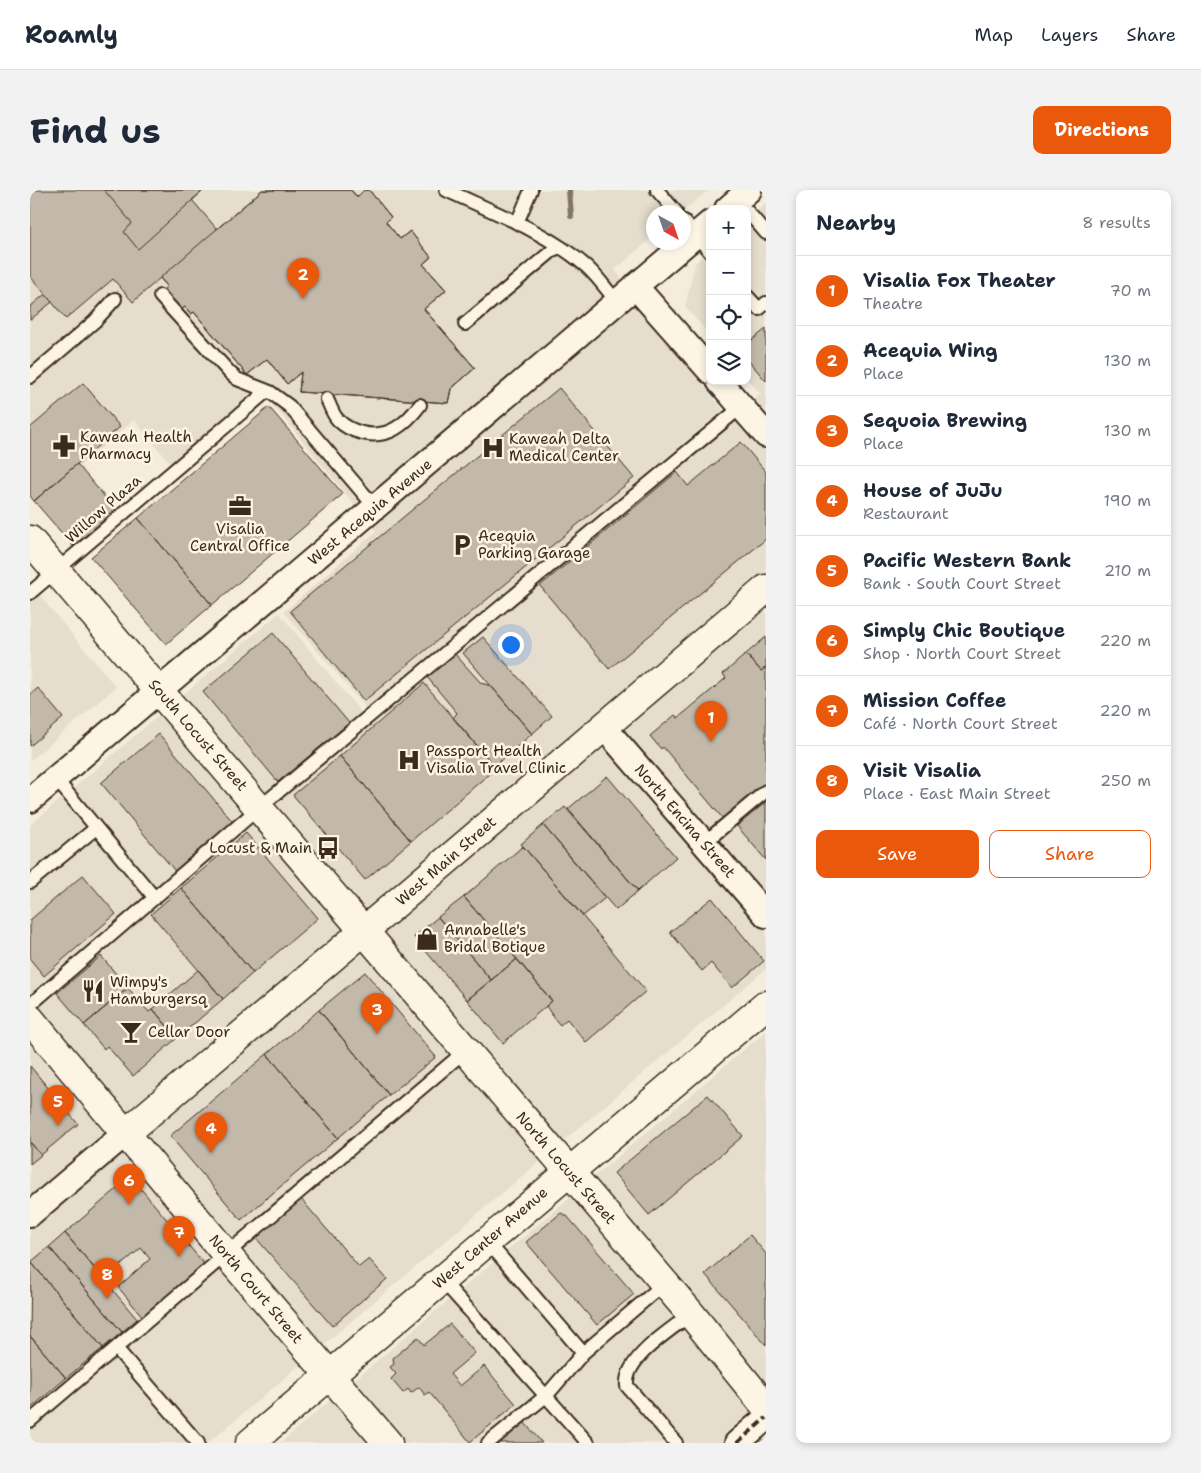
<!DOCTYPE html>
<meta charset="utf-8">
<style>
:root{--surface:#fff;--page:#f2f2f3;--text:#1f2937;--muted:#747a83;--line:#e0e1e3;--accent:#ea580c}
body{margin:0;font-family:"Shantell Sans",sans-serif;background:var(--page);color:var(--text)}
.controls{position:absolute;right:15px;top:15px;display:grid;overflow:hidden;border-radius:10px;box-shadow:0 2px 8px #0003}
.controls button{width:45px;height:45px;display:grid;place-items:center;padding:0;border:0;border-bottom:1px solid var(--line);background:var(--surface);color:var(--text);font:25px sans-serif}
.compass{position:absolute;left:616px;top:15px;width:45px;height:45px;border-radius:50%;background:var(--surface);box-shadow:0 2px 8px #0003;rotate:140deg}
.you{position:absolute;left:480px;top:454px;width:18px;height:18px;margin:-12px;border:4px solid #fff;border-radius:50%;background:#1a73e8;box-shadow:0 0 0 8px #1a73e833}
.badge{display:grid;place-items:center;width:32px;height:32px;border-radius:50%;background:var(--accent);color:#fff;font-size:16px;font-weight:700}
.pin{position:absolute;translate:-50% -41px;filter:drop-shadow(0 1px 2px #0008)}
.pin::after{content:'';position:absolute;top:26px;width:18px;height:15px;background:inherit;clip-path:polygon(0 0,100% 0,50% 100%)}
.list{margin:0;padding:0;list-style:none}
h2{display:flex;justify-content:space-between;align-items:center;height:65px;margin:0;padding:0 20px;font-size:21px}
h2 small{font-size:16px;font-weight:400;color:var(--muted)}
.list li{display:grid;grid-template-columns:32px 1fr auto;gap:15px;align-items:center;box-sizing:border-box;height:70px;padding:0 20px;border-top:1px solid var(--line)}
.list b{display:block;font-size:19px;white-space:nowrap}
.list p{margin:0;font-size:16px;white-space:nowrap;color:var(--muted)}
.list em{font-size:16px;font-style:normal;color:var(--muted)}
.actions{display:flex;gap:10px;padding:15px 20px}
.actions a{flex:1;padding:11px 0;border:1px solid var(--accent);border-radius:10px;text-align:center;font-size:18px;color:var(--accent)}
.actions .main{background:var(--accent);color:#fff}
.icon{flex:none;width:28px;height:28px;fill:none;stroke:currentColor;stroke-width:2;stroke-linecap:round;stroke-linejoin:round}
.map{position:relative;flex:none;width:736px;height:1253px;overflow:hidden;border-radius:10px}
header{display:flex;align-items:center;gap:30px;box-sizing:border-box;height:70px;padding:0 25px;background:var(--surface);border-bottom:1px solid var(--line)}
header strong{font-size:24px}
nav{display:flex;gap:28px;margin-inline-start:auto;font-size:18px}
.intro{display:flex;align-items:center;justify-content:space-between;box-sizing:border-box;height:120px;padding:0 30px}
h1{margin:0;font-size:35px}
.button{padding:12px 22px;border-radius:10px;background:var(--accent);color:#fff;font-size:18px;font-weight:700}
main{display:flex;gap:30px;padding:0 30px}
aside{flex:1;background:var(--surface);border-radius:10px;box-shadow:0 2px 8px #0003}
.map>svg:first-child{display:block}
.built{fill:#e5ddce}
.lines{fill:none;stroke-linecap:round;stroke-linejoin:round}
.stream{stroke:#817466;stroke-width:6}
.building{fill:#c3b9aa;stroke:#3b2a1e}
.lane-casing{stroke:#3b2a1e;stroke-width:16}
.street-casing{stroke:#3b2a1e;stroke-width:28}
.secondary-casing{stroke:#3b2a1e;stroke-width:31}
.primary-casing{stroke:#3b2a1e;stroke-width:31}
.lane{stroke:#fcf5e5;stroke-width:12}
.street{stroke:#fcf5e5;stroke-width:24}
.secondary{stroke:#fcf5e5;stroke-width:28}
.primary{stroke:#fcf5e5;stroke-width:28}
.rail{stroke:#3b2a1e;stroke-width:4;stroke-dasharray:8 4;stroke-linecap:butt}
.labels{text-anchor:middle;stroke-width:5;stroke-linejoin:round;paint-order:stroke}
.poi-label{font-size:15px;fill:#3b2a1e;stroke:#fcf5e5;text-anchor:start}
.street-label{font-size:15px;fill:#3b2a1e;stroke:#fcf5e5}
</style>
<header>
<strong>Roamly</strong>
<nav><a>Map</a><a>Layers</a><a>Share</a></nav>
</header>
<div class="intro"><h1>Find us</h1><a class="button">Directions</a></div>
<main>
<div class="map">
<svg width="736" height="1253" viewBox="0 0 736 1253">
<rect width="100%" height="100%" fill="#f4eddd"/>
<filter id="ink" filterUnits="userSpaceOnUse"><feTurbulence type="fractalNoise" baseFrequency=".02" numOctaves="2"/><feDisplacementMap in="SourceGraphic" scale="10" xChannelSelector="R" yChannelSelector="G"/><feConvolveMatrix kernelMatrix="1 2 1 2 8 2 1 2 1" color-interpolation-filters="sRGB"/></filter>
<g filter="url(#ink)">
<!-- built -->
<path class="built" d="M0,0H679L652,22H624L623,47L585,80L693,220L337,519L254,422L346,341L239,210L151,286L104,230L8,312L0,302Z
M736,13V779L178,1253H0V635L249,423L339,532L730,203L717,189V29Z
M680,61V145L655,117L665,73Z
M0,394L86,497L0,571Z
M736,841V1253H250Z"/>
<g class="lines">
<!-- stream -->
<path class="stream" d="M539,0L541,26"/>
</g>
<!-- building -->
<path class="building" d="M0,0H174L162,10L187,39L232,0H321L327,7L334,0H339L361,27L356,32L370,49L380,41L401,67L393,74L416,100L394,119L445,178L421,199L418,213L269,202L271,182L257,194L237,169L217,185L164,122L161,124L155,117L150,121L132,101L137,96L130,88L103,112L83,89L36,129L0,86Z
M74,0H174L108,59L94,42L102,33Z
M232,0H321L327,7L334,0H339L361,27L356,32L370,49L380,41L401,67L393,74L416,100L394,119L445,178L421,199L418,213L269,202L271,182L257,194L237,169L217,185L164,122L161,124L155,117L150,121L132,101L137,96L130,88Z
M15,104L22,112L0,130V117Z
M736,139V191L717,169V154Z
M53,193L90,237L4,311L0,306V238Z
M529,198L604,288L334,511L260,421Z
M239,217L313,304L182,415L108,328Z
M711,252L736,282V349L579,479L510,396L647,282L658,296Z
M47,274L86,320L43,356L4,311Z
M108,328L182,415L136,454L61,367Z
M243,443L319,533L248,592L173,502Z
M453,447L522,526L502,544L433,463Z
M736,447V477L731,481L716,464Z
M424,463L451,493L461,496L502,544L464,576L423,528L427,523L397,487Z
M716,464L731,481L736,477V594L694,630L633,557L631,559L620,546L645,525L648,528L696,488L693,484Z
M394,493L466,578L381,651L310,566Z
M8,498L33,528L0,556V505Z
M129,544L203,632L145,681L71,593Z
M310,566L381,651L335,690L263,605Z
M577,586L646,667L608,701L538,619Z
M736,612V670L707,636Z
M535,617L608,701L586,720L513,635Z
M513,635L575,708L553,726L491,654Z
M216,643L288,728L223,783L151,698Z
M493,656L616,801L556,852L537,829L530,835L524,828L516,816L522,811L434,707Z
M53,685L86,724L14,786L0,769V730Z
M151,698L223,783L193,809L121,724Z
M434,707L487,769L461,790L408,727Z
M682,708L734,771L702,798L681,773L672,781L640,742Z
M408,727L461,790L437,810L384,747Z
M71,766L98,798L54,835L27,803Z
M487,769L522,811L473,853L437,810Z
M168,780L193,809L147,848L123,819Z
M335,782L406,867L359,905L289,820Z
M98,798L119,822L123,819L147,848L103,886L77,856L74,859L54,835Z
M289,820L359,905L308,948L237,864Z
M237,864L308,948L211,1030L140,946Z
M0,876L48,934L11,965L0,952Z
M678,905L713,946L619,1025L584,983Z
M0,952L11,965L0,974Z
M101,987L175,1075L113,1127L88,1097L120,1069L111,1058L74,1090L35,1043Z
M271,1009L329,1077L339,1069L357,1089L302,1136L226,1048Z
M531,1023L537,1026L604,1104L567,1135L496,1052Z
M35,1043L107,1129L92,1142L19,1057Z
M720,1045L736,1064V1155L675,1084Z
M19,1057L92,1142L73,1158L1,1072Z
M1,1072L73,1158L36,1188L0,1146Z
M420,1134L445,1163L420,1184L430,1196L454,1176L486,1214L440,1252L399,1202L395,1205L389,1197L381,1203L378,1199L373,1203L361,1189L366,1184L360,1177L364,1174L363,1168L388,1147L394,1155Z
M0,1146L36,1188L0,1219Z
M494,1232L512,1253H470Z"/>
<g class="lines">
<defs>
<path id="lane" d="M416,0C463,22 517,42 557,77C568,87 577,100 587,112
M627,0L646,22
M717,21L736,43
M654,31L680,62
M487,33L501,0
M130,106L199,182L207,189L240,202L259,216L345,317
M717,106L729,119L736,113
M435,134L528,56
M0,187L65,131L85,109
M297,209C300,216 303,225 308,230C314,236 324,241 332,243C358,249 375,235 390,215
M0,403L237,201
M25,588L124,707
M674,653L736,601
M0,692L66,638
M0,815L230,617L711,217
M457,1051L553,1163L635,1093
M411,1089L558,1253
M86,1158L168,1253
M0,1231L435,861
M458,1253L517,1205L553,1163
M646,1253L597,1196C594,1168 641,1140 661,1124"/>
<path id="street" d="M697,19L719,0
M605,96L680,181
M689,191L736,245
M573,536L736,725
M0,610L680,33
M0,1024L96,943
M707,1253L736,1228"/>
<path id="secondary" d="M96,943L736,399
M220,1253L736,815"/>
<path id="primary" d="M0,350L661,1124L736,1217
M0,829L196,1064L358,1253"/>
</defs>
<!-- lane casing -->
<use href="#lane" class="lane-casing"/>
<!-- street casing -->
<use href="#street" class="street-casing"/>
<!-- secondary casing -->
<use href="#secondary" class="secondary-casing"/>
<!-- primary casing -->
<use href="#primary" class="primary-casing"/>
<!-- lane -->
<use href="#lane" class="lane"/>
<!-- street -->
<use href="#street" class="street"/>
<!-- secondary -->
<use href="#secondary" class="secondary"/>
<!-- primary -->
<use href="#primary" class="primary"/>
<!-- rail -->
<path class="rail" d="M707,1253L736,1228"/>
</g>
</g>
<!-- icons -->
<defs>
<symbol id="pharmacy-bare" viewBox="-9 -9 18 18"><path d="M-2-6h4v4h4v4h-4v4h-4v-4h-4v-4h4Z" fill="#3b2a1e" stroke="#fcf5e5" stroke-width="2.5" paint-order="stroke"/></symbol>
<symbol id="hospital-bare" viewBox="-9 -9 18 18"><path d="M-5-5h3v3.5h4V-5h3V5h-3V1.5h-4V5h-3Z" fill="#3b2a1e" stroke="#fcf5e5" stroke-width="2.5" paint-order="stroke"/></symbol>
<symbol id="office-bare" viewBox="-9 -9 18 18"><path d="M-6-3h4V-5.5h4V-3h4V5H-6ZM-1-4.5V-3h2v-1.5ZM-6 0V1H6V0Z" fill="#3b2a1e" stroke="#fcf5e5" stroke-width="2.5" paint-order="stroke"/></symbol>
<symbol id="parking-bare" viewBox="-9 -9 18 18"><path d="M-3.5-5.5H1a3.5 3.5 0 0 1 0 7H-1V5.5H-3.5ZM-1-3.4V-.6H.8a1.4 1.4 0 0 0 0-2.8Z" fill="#3b2a1e" stroke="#fcf5e5" stroke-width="2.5" paint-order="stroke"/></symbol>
<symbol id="bus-bare" viewBox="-9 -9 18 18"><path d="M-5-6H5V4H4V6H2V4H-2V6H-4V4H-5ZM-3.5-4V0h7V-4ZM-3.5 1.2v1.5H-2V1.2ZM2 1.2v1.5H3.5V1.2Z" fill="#3b2a1e" stroke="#fcf5e5" stroke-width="2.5" paint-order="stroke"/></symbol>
<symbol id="shop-bare" viewBox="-9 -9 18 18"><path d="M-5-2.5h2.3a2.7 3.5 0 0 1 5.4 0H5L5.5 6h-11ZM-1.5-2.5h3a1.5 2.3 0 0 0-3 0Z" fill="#3b2a1e" stroke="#fcf5e5" stroke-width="2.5" paint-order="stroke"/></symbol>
<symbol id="restaurant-bare" viewBox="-9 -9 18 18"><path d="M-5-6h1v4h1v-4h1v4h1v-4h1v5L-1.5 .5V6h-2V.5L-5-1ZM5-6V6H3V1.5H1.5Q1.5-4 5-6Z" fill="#3b2a1e" stroke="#fcf5e5" stroke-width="2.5" paint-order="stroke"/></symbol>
<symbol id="bar-bare" viewBox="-9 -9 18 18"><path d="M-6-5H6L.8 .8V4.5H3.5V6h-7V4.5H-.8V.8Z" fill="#3b2a1e" stroke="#fcf5e5" stroke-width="2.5" paint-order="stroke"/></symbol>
</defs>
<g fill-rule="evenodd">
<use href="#pharmacy-bare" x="18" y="240" width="32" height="32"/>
<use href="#hospital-bare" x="447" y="242" width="32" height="32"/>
<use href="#office-bare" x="194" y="300" width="32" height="32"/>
<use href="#parking-bare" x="416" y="339" width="32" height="32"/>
<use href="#hospital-bare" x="363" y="554" width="32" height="32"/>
<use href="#bus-bare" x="282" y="642" width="32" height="32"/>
<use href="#shop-bare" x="381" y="733" width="32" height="32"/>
<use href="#restaurant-bare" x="47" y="785" width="32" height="32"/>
<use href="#bar-bare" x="85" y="826" width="32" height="32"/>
</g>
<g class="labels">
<!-- poi labels -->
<g class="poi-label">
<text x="50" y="252">Kaweah Health<tspan x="50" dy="17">Pharmacy</tspan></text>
<text x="479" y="254">Kaweah Delta<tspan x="479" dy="17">Medical Center</tspan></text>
<text x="210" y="344" text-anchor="middle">Visalia<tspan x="210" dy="17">Central Office</tspan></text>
<text x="448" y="351">Acequia<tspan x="448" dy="17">Parking Garage</tspan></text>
<text x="396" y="566">Passport Health<tspan x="396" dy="17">Visalia Travel Clinic</tspan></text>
<text x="282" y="663" text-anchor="end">Locust &amp; Main</text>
<text x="414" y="745">Annabelle's<tspan x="414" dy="17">Bridal Botique</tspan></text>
<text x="80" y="797">Wimpy's<tspan x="80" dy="17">Hamburgersq</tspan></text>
<text x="118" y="847">Cellar Door</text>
</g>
<!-- street labels -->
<g class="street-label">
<text transform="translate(73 319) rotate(-41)" y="5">Willow Plaza</text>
<text transform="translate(340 322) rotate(-40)" y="5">West Acequia Avenue</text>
<text transform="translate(168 545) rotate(49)" y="5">South Locust Street</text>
<text transform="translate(655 631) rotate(49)" y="5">North Encina Street</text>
<text transform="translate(416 671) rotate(-41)" y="5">West Main Street</text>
<text transform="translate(536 978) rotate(49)" y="5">North Locust Street</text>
<text transform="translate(460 1048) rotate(-41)" y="5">West Center Avenue</text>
<text transform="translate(226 1099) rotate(50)" y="5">North Court Street</text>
</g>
</g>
</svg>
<div class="controls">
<button>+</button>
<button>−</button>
<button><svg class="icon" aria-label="locate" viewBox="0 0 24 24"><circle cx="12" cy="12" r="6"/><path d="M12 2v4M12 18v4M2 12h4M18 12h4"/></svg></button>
<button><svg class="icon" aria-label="layers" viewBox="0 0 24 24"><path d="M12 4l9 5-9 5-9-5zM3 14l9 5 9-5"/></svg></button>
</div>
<svg class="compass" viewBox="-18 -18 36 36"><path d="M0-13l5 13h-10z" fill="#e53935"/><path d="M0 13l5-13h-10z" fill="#747a83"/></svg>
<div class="you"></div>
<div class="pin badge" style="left:681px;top:552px">1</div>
<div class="pin badge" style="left:273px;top:109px">2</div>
<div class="pin badge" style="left:347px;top:844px">3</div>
<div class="pin badge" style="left:181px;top:963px">4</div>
<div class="pin badge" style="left:28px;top:936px">5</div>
<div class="pin badge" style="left:99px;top:1015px">6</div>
<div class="pin badge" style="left:149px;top:1067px">7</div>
<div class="pin badge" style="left:77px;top:1109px">8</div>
</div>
<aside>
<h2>Nearby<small>8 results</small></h2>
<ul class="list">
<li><span class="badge">1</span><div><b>Visalia Fox Theater</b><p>Theatre</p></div><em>70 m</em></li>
<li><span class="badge">2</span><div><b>Acequia Wing</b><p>Place</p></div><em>130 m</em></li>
<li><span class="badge">3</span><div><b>Sequoia Brewing</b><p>Place</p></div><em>130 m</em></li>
<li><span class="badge">4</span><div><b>House of JuJu</b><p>Restaurant</p></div><em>190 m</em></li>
<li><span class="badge">5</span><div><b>Pacific Western Bank</b><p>Bank · South Court Street</p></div><em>210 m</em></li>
<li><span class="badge">6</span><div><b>Simply Chic Boutique</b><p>Shop · North Court Street</p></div><em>220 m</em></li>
<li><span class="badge">7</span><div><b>Mission Coffee</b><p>Café · North Court Street</p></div><em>220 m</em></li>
<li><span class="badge">8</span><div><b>Visit Visalia</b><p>Place · East Main Street</p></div><em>250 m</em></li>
</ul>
<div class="actions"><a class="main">Save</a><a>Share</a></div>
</aside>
</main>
